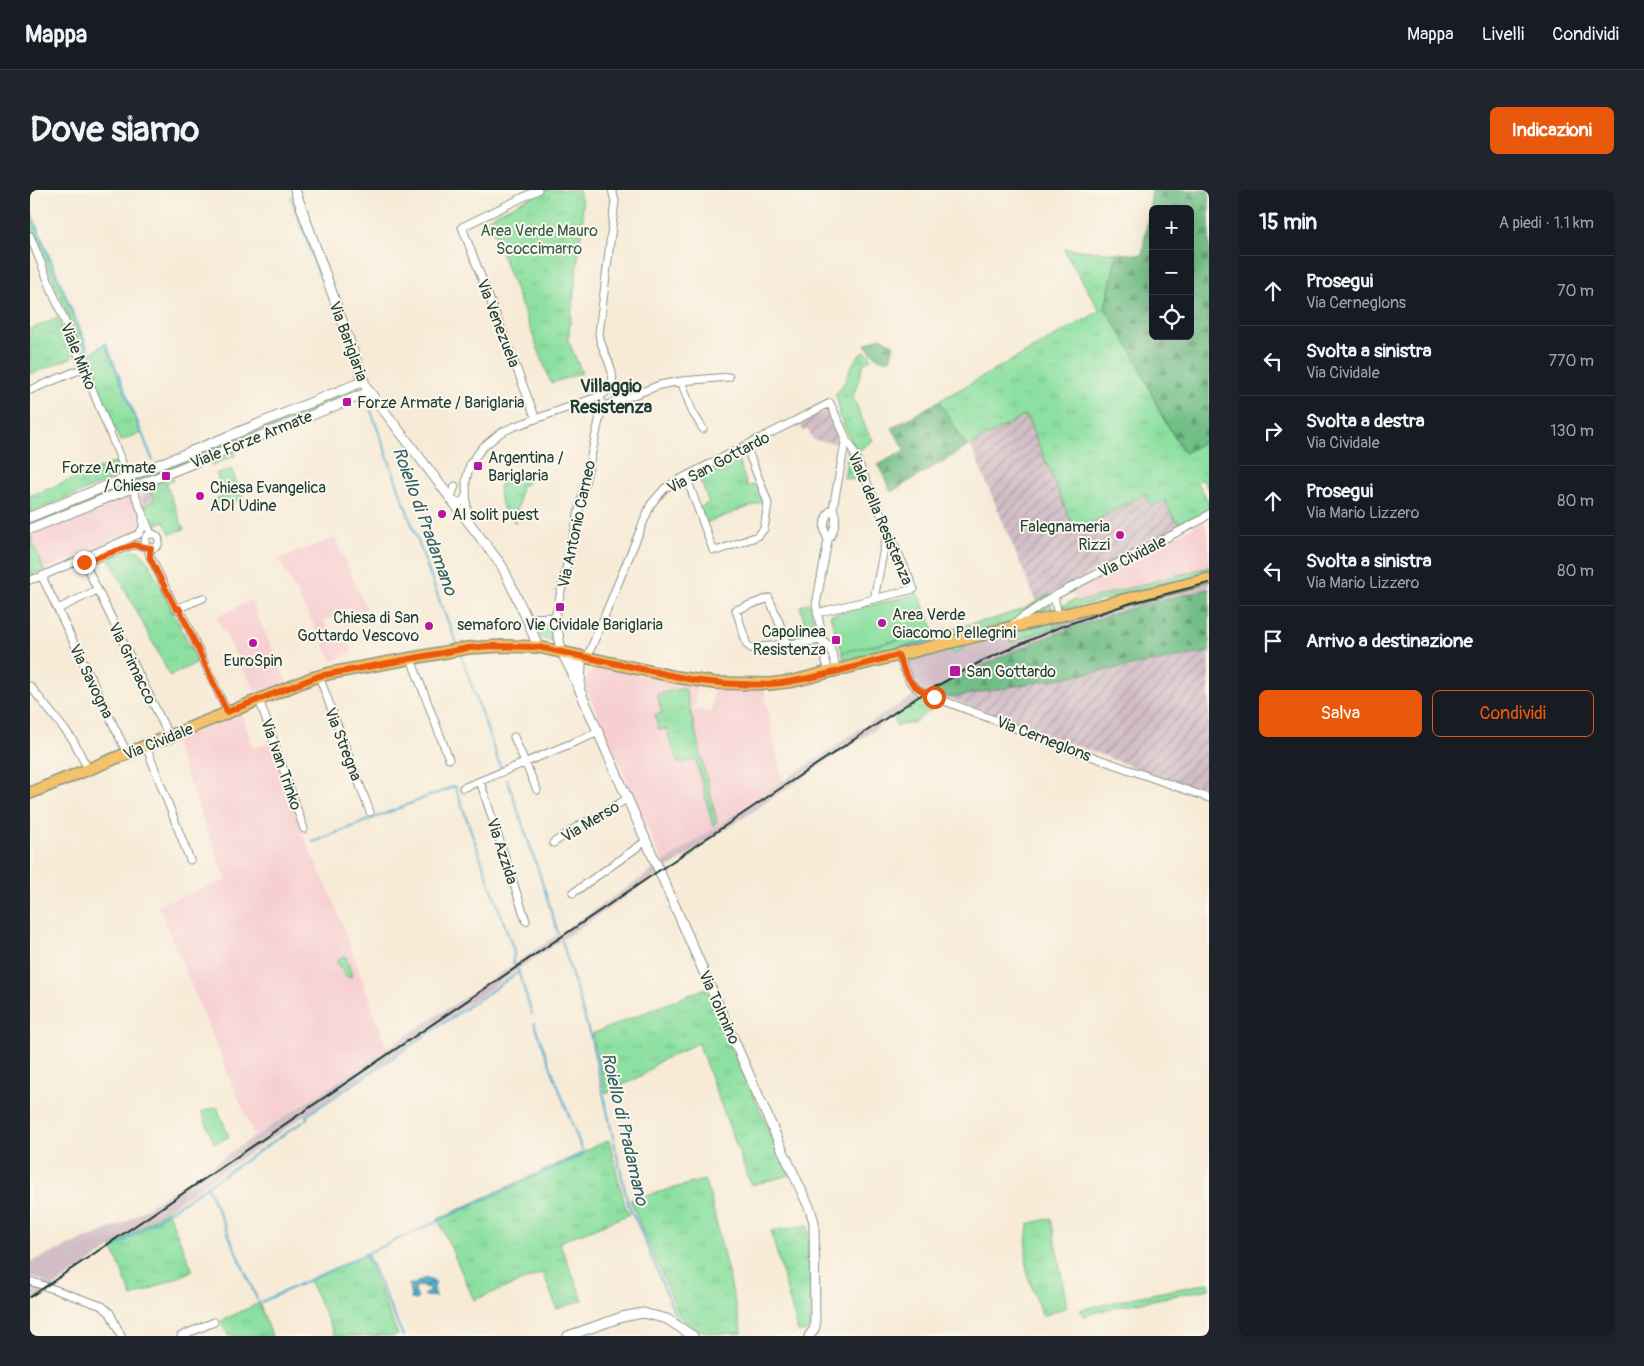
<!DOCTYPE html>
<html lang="it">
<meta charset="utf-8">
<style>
:root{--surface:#171b24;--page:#20242c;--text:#f1f3f6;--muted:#9ea1a6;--line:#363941;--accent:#ea580c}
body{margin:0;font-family:Pangolin,sans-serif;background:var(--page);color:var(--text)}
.controls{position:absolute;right:15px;top:15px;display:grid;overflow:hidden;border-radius:8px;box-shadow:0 5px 20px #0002}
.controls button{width:45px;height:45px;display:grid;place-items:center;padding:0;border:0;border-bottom:1px solid var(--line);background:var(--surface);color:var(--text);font:25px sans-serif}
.stop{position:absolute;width:15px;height:15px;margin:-11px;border:4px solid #ea580c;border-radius:50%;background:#fff}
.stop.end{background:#ea580c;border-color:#fff;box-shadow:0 1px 5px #0008}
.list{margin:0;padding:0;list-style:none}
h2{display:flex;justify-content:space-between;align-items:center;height:65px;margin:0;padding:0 20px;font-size:21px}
h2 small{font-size:16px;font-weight:400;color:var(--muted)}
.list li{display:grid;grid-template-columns:32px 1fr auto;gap:15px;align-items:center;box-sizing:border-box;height:70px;padding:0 20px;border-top:1px solid var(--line)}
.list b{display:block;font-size:19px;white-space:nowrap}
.list p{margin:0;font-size:16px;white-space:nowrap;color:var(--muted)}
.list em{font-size:16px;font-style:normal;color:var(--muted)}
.actions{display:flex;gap:10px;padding:15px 20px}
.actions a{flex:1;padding:11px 0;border:1px solid var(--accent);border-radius:8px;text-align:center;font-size:18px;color:var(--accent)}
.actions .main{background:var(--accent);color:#fff}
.icon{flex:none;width:28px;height:28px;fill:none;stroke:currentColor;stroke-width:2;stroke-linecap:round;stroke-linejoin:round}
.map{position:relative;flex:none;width:1179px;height:1146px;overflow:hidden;border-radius:8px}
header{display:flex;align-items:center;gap:30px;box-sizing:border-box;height:70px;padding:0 25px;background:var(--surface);border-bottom:1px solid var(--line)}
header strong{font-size:24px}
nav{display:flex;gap:28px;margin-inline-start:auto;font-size:18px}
.intro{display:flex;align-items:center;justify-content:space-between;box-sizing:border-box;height:120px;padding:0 30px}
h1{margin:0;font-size:35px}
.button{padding:12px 22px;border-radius:8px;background:var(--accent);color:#fff;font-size:18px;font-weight:700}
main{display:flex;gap:30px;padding:0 30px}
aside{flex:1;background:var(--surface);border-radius:8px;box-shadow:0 5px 20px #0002}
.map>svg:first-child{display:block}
.built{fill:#f7cfd1}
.industrial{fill:url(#industrial-furrows)}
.railway{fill:#d2bdc6}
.grass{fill:url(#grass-tufts);stroke:#568e6a}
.forest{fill:url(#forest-firs);stroke:#487e5e;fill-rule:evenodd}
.pitch{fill:#8de0a1;stroke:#568e6a}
.water{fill:url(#water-waves);stroke:#387582}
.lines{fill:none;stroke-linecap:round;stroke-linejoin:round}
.stream{stroke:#51adcf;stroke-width:2}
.minor-casing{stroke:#8b9486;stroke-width:9}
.tertiary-casing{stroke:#8b9486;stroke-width:11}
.primary-casing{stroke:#8b9486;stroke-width:14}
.minor{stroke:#fff;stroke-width:7}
.tertiary{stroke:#fff;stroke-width:9}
.primary{stroke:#f3c26a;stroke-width:11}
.rail{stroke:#1f3d34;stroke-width:2}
.route{stroke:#ea580c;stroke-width:6}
.poi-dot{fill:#b5179e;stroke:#fbf7ec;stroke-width:2}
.labels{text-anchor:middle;stroke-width:4;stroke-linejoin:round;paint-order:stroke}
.park-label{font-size:16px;fill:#355e4a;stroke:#fbf7ec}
.street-label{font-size:16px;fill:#1f3d34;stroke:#fbf7ec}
.poi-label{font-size:16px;fill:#1f3d34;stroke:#fbf7ec;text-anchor:start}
.neighbourhood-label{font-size:18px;font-weight:bold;fill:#1f3d34;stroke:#fbf7ec}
.water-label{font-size:18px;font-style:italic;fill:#2e5f62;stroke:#fbf7ec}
</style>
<header>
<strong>Mappa</strong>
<nav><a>Mappa</a><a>Livelli</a><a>Condividi</a></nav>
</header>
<div class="intro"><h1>Dove siamo</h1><a class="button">Indicazioni</a></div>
<main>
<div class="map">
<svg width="1179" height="1146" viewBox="0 0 1179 1146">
<defs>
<pattern id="industrial-furrows" width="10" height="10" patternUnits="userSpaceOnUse" patternTransform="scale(1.25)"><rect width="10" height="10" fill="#d2bdc6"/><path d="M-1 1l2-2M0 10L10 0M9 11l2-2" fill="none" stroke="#aa9ba2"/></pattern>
<pattern id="grass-tufts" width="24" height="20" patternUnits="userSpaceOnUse" patternTransform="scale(1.25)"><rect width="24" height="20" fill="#8de0a1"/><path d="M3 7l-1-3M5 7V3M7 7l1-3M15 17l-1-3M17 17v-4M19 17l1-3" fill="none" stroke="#79c18b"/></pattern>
<pattern id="forest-firs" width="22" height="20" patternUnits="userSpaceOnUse" patternTransform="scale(1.25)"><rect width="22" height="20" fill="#72be87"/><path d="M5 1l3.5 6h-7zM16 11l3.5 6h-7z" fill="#5d9c6f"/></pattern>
<pattern id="water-waves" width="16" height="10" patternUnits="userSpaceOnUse" patternTransform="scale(1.25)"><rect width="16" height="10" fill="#51adcf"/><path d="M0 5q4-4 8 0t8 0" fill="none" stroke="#438ea9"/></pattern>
</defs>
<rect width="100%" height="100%" fill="#fbf7ec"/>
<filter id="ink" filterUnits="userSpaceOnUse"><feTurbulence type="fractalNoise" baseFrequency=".02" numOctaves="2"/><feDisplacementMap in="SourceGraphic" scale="10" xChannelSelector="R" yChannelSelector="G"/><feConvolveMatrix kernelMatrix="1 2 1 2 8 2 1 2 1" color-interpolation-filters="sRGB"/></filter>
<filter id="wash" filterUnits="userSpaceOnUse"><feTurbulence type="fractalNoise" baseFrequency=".0096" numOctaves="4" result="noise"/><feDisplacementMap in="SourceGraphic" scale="20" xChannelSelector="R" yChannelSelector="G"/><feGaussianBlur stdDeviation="1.12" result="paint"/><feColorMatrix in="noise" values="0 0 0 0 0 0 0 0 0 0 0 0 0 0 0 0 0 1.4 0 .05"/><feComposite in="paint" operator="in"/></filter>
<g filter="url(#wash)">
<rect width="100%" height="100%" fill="#f7ebd7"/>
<!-- built -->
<path class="built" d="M97,304L102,307L110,325V336L106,340L90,348H86L76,352L74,356L14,380L0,346V343Z
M1173,332L1179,344V377L1046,412L1042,401Z
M305,348L337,420L323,427L318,418L293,431L299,442L315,444L323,462L303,472L249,369Z
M221,410L257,493L227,505L186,427Z
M567,478H572L667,496L664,519L681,522L684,498L734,500L753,592L633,673L556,498V487L562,480Z
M211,524L224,558L241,552L276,652L305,714L357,858L224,946L128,715L196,690L143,550Z"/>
<!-- industrial -->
<path class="industrial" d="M798,220L811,247L810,254L783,250L778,239L773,241L770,234Z
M996,224L1045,341L1116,304L1135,310L1143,327L1152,336L1006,411L941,256Z
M119,295L125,311L114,316L110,306L113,305L114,296Z
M1179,462V605L918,508Z"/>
<!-- railway -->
<path class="railway" d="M1179,391V399L1129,411L1066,430L1003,453L940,482L887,511L533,749L0,1113V1101L14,1091L0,1086V1072L96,1032L489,771L827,541L892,500L884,490L875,471L899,465L949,449L950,452L978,444L981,452L1094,413Z"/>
<!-- grass -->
<path class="grass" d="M515,0H549L552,12L553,29L538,150L552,183L521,193L458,28Z
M0,19L59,165L75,154L111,243L90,251L0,33Z
M1036,59L1087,63L1075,118L1107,170L1130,223L1154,263L1179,249V300L1172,289L1167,292L1179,312V319L1169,327L1152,336L1143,327L1135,310L1122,317L1115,304L1045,341L996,225L937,257L909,211L1070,121L1034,60Z
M28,128L43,167L1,184L0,181V139Z
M835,162L839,164L841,169L834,173L823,207L837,241L843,250L827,262L809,226L808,212L805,204C820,192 819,168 835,162Z
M329,197L331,202L106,292L104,288Z
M819,255L835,291L814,288Z
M204,260L206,265L182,275L180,270Z
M705,261L718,297L730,292L737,310L673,334L667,319L679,313L667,281Z
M88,271L93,285L0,323V306Z
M201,279L213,308L186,320L182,311L195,305L186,284Z
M495,281L499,292L495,295H491L486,333C471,321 464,302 474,285Z
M139,287L144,290L136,294L154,339L140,344L134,331L122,336L114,316L125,311L119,295Z
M96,291L98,295L0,335V331Z
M0,346L14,380L0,386Z
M103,360L111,362L115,366L168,472L140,486L79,368Z
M1179,377V383L1037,419L1032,416L1045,410L1047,412Z
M1021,403L1020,406L979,432L971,435L815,473L812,462L963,429L996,418Z
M778,413C782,418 786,440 788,448L761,450L757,439L775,434L770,416Z
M1018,414H1021L1022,418L1019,423L998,429L1000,424Z
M1064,423L981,452L978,444L950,452L949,449Z
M516,433L523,434L524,450L507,448L505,438L510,434Z
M935,452H937V455L924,465L918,457L899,465L875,471L878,466Z
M655,498L687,632L683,636L666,570L648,574L644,558H642L637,539L629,540L625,525L632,523L627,504Z
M894,507L911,513L883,533L866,536L864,526Z
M313,766L316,767L322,786L320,787H317L307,773V771Z
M676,798L694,842L760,985L721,995L668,853L628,872L616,883L576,904L562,844Z
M579,950L595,1016L600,1024L529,1052L553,1110L527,1119L513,1083L444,1110L408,1029Z
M674,990L680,1006L712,1143C684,1144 674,1146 651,1129L600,1010Z
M137,1020L163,1081L102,1107L82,1057Z
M1021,1028L1037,1117L1012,1126L997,1083L996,1057L998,1034Z
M778,1035L781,1131L780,1136L776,1141L768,1142L741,1041Z
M335,1064L368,1145L364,1146H305L279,1090Z
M1179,1093V1099L1081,1118L1054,1126L1050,1120L1106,1107Z
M229,1113L242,1146H198L191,1131Z"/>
<!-- forest -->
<path class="forest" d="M1122,0H1179V249L1155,263L1130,223L1107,170L1075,118L1087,63L1112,65ZM1123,19H1160V146H1123Z
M851,147L864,155L860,169L856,171C846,168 840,162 835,154Z
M909,211L937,257L861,302L848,275L875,260L862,238Z
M1179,399V462L918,508L902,502C954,473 1009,449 1065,430C1102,417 1141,408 1179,399Z"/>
<!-- pitch -->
<path class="pitch" d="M888,404L905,442L812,462L800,425Z
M187,917L199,947L184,953L172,922Z"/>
<!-- water -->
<path class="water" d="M395,1088L406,1092L404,1098L406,1107L395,1106L394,1104L399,1102V1098L389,1096L386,1097L385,1102L388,1108L386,1110L381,1109L379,1094H384Z"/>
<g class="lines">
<!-- stream -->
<path class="stream" d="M261,7L289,84
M0,21L60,164L76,153L123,271
M340,218L411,415L427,453
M431,465L471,579
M817,471L906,449
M477,589L508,679L528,743
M283,652L425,596L484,761L483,772L484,774
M532,751L561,849L598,1014L610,1039L647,1129
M488,780L502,824
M504,833L552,960
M177,996L227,1109
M86,1057L277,929L276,926L489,782
M337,1064L373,1146
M229,1113L554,964V963"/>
</g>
</g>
<g filter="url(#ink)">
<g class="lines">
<defs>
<path id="minor" d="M0,46L121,344
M651,191L662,221L673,239
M582,192L596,208
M0,200L54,178
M572,217L630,195L651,191L699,187
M506,229L432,37L508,0
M656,286L683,360H689L728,346L734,339L738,314L737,310L716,256
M425,296L420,309L424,312H432L436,306
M437,330L436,290L440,274L452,258L470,243L483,237L570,206C598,190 571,166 569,144L585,11L582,0
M115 351a7 7 0 1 1 14 0a7 7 0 1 1-14 0Z
M798,350C792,338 793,327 803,318
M121,357L119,363L121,368L146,419L173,408
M53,373L103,355L119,357
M56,376L139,546
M12,386L109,344L113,337V328
M13,389L97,563
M0,390L16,385
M1024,406L1028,425
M844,409L856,348
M149,417L197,522
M28,419L67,400
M787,423L884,399L820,254L815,250
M525,428L572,217L570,206
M983,434L1024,406L1171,330L1179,324
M793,450L800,457L807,480
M758,454L739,408L706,420L717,455L721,458L793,450
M868,465L880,492L891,502L1035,557L1179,608
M557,468L621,314L635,298L656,286L800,213L816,248L803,318C808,329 805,340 798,350L786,415L793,450V460L799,482
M381,469L419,569
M289,486L340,622
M0,496L43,550L58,579
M229,509L274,639
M484,547L507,600
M116,556L160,670
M450,591L496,731
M433,598L569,542
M523,653L553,633L566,628L598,608
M543,703L616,651
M0,1091L72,1116L80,1123L91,1146
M151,1146L184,1132"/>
<path id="tertiary" d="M265,0L336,197L472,376L497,429L508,457
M0,327L334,191
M0,339L339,202
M497,429L525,428L531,461L543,484
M550,466L544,474L543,485L751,957L780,1019L784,1032L785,1137L783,1141L779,1146
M550,496L551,474L550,466
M538,1146L592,1127L613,1123L637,1129L663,1146"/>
<path id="primary" d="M0,603L258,498L282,488L301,483L438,458L473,456L508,457L646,487L685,493L740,494L764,491L799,482L1179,389"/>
</defs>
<!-- minor casing -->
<use href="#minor" class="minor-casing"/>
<!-- tertiary casing -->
<use href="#tertiary" class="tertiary-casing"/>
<!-- primary casing -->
<use href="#primary" class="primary-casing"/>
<!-- minor -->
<use href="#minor" class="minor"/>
<!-- tertiary -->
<use href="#tertiary" class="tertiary"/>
<!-- primary -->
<use href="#primary" class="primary"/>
<!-- rail -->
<path class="rail" d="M0,1107L739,606L894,503L952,471L1030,437L1101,413L1179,393"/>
</g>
</g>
<g class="lines" filter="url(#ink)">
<!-- route -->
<path class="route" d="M54,372L103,355L121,358L120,363V368L146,419L149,418L197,522L289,486L438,458L459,456L508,457L663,490C692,494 722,496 751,493C790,488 829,475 868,465C878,489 879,497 904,507"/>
</g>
<!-- markers -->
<g class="poi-dot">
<rect x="312" y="207" width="10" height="10" rx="2.5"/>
<rect x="443" y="271" width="10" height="10" rx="2.5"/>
<rect x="131" y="281" width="10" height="10" rx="2.5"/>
<circle cx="170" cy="306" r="5"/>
<circle cx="412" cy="324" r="5"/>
<circle cx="1090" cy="345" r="5"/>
<rect x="525" y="412" width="10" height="10" rx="2.5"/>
<circle cx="852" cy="433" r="5"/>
<circle cx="399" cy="436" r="5"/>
<rect x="801" y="445" width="10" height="10" rx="2.5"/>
<circle cx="223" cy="453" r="5"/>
<rect x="919" y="475" width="12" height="12" rx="2.5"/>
</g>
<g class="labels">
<!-- park labels -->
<g class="park-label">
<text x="509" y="46">Area Verde Mauro<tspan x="509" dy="18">Scoccimarro</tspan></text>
</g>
<!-- street labels -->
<g class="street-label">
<text transform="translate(469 133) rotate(69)" y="6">Via Venezuela</text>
<text transform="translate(319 151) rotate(70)" y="6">Via Bariglaria</text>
<text transform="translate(49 166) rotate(68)" y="6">Viale Mirko</text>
<text transform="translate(221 249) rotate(-22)" y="6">Viale Forze Armate</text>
<text transform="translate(688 272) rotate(-28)" y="6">Via San Gottardo</text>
<text transform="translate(851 328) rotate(67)" y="6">Viale della Resistenza</text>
<text transform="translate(546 334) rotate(-78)" y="6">Via Antonio Carneo</text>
<text transform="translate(1102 366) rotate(-27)" y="6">Via Cividale</text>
<text transform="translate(103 473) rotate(64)" y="6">Via Grimacco</text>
<text transform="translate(62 491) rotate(64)" y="6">Via Savogna</text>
<text transform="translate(1014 548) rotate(21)" y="6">Via Cerneglons</text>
<text transform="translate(128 551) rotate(-22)" y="6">Via Cividale</text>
<text transform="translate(314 554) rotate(69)" y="6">Via Stregna</text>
<text transform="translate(252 574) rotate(71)" y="6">Via Ivan Trinko</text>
<text transform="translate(560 631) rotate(-31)" y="6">Via Merso</text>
<text transform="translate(473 661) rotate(72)" y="6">Via Azzida</text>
<text transform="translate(690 817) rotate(66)" y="6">Via Tolmino</text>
</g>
<!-- poi labels -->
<g class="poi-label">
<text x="327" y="218">Forze Armate / Bariglaria</text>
<text x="458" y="273">Argentina /<tspan x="458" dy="18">Bariglaria</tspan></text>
<text x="126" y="283" text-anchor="end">Forze Armate<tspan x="126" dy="18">/ Chiesa</tspan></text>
<text x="180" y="303">Chiesa Evangelica<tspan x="180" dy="18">ADI Udine</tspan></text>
<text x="422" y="330">Al solit puest</text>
<text x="1080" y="342" text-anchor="end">Falegnameria<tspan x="1080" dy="18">Rizzi</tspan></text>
<text x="862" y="430">Area Verde<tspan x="862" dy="18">Giacomo Pellegrini</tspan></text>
<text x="389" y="433" text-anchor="end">Chiesa di San<tspan x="389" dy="18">Gottardo Vescovo</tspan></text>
<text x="530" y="440" text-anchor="middle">semaforo Vie Cividale Bariglaria</text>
<text x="796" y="447" text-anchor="end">Capolinea<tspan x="796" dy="18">Resistenza</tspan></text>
<text x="223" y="476" text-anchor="middle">EuroSpin</text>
<text x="936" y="487">San Gottardo</text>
</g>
<!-- neighbourhood labels -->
<g class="neighbourhood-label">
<text x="581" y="202">Villaggio<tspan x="581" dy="21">Resistenza</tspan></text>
</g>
<!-- water labels -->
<g class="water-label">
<text transform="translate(395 331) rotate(70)" y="6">Roiello di Pradamano</text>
<text transform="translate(595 939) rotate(77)" y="6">Roiello di Pradamano</text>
</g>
</g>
</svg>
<div class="controls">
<button>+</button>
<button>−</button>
<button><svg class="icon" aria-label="locate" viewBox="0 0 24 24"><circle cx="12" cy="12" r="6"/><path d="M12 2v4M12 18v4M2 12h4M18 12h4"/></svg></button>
</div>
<div class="stop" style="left:904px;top:507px"></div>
<div class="stop end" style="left:54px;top:372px"></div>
</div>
<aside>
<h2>15 min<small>A piedi · 1.1 km</small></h2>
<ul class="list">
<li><svg class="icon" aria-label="ahead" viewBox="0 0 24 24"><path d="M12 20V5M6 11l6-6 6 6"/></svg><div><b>Prosegui</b><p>Via Cerneglons</p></div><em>70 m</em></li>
<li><svg class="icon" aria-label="left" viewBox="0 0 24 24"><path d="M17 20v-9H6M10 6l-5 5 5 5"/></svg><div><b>Svolta a sinistra</b><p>Via Cividale</p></div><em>770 m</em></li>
<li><svg class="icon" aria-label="right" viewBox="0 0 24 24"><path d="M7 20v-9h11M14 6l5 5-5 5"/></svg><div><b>Svolta a destra</b><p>Via Cividale</p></div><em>130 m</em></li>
<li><svg class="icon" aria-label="ahead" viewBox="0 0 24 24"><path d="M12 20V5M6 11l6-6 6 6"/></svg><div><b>Prosegui</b><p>Via Mario Lizzero</p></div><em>80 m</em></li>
<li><svg class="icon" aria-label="left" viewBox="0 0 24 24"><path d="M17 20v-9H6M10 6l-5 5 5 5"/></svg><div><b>Svolta a sinistra</b><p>Via Mario Lizzero</p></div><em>80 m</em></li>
<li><svg class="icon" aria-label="arrive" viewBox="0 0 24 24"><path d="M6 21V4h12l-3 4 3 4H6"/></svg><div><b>Arrivo a destinazione</b></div></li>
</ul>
<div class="actions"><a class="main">Salva</a><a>Condividi</a></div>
</aside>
</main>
